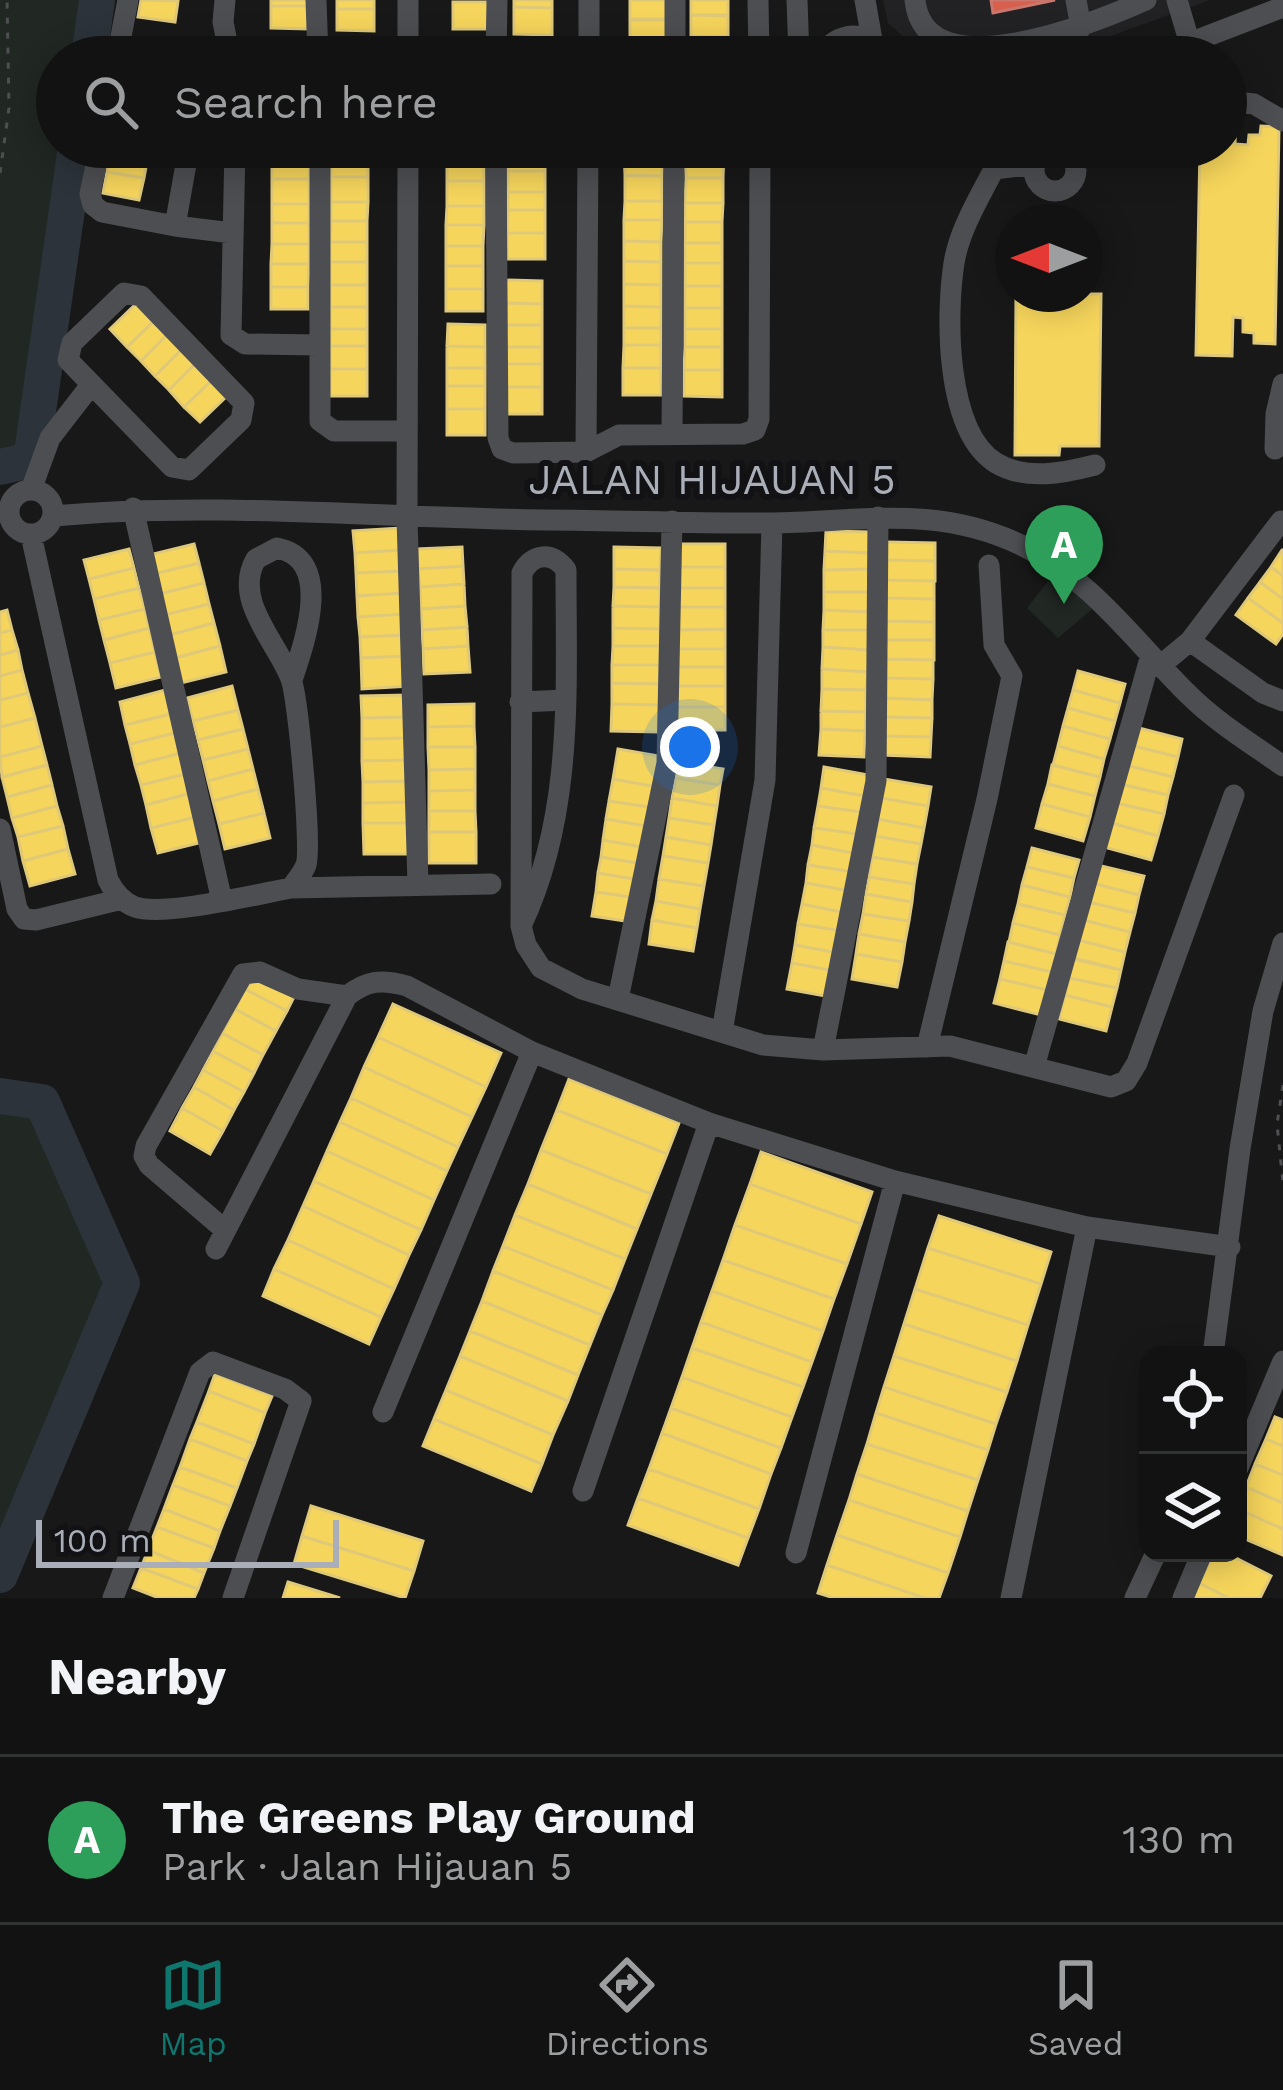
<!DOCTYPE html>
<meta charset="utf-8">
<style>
:root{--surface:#121212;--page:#1f2020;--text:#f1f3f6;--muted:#9c9e9f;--line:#313232;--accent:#0f766e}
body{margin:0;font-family:"Work Sans",sans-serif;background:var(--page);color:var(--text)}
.controls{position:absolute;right:36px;bottom:36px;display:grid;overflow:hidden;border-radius:24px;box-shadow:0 6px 30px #0003}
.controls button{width:108px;height:108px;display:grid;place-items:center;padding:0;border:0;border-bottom:3px solid var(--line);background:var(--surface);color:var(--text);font:60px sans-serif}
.compass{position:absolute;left:995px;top:204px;width:108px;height:108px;border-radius:50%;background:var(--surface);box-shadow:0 6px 30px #0003;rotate:270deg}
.scale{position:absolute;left:36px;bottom:30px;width:303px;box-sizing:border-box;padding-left:12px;border:6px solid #aaaeb8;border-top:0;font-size:33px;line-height:42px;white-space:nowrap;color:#aaaeb8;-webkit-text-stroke:9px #121214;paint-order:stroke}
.you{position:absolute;left:690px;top:747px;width:42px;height:42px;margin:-30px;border:9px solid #fff;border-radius:50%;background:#1a73e8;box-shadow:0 0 0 18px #1a73e833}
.badge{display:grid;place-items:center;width:78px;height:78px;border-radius:50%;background:var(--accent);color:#fff;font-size:39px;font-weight:700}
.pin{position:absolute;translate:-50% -99px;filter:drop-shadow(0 3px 6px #0008)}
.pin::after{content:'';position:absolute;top:63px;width:42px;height:36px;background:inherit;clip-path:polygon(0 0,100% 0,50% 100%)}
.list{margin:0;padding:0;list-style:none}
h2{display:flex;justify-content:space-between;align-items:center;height:156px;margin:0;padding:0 48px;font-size:51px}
h2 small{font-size:39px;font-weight:400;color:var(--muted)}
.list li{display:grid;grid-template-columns:78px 1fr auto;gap:36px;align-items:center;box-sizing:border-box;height:168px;padding:0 48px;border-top:3px solid var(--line)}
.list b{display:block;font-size:45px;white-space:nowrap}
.list p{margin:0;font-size:39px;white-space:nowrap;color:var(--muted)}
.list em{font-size:39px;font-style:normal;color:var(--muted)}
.icon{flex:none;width:66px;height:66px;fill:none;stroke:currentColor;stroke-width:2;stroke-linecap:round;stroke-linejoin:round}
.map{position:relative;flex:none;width:1283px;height:1598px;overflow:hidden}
.search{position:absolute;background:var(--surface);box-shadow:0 6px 30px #0003;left:36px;right:36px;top:36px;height:132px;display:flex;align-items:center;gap:30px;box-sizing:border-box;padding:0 42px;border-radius:66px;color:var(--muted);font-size:45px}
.sheet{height:324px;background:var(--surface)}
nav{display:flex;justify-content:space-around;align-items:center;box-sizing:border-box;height:168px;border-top:3px solid var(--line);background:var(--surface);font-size:33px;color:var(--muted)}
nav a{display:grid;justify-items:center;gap:6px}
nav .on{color:var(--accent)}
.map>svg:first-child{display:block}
.built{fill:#222224}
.green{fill:#212722}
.homes{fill:#f6d55c;stroke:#dfc978;stroke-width:3}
.shops{fill:#d6604d;stroke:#c9776d;stroke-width:3}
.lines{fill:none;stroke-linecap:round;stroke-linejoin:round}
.river{stroke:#2c333a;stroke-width:36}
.path{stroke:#4e4f52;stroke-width:3;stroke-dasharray:6 9;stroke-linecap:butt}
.minor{stroke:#4d4e51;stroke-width:21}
.labels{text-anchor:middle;stroke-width:12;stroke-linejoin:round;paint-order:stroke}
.street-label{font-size:42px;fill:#aaaeb8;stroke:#121214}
</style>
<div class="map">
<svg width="1283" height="1598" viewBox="0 0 1283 1598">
<rect width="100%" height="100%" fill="#181818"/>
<!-- built -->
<path class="built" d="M883,0H1210L1053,57H926L888,23Z"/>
<!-- green -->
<path class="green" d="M0,0H97L89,57H57V147H76L31,460L0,467Z
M1053,575L1102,601L1058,638L1027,608Z
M0,1096L42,1102L122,1283L0,1575Z"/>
<!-- homes -->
<path class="homes" d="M141,0L178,1L175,22L138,17Z
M271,0H308V6H271Z
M337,0H374V9H337Z
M514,0H552V8L514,7Z
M630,0H668L667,19H630Z
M691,0H728V15H691Z
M453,2H490V29H453Z
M271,6H308V29L271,28Z
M514,7L552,8V35L514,34Z
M337,9H374V31L337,30Z
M691,15L728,16V37L691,36Z
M630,20H667V41H630Z
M131,42L168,48L166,57H128Z
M1226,116H1236L1235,144L1248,145L1249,135H1260L1261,126L1279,127L1275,344L1254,343V333L1243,332V318L1233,317L1232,356L1196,355L1200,147H1226Z
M112,147H149L148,156Z
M272,147H310V155L272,154Z
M331,147H368V153H331Z
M447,147H484V157L447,156Z
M624,147H663V151L624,150Z
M685,147H724V155L685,154Z
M111,149L148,156L144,178L107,172Z
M508,149H545V171H508Z
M624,152H663L662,176L625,175Z
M331,153H368V177H331Z
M272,154L310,155L309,179H272Z
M685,154L724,155L723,178H686Z
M447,156L484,157V181H447Z
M508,171H545V192H508Z
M107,172L144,178L139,200L103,193Z
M625,176H662V201H625Z
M331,177H368V202H331Z
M686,178H723V203H685Z
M272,179H309V204H272Z
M447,181H484V206H447Z
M508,192H545V210H508Z
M625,201H662V220H624Z
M331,202H368L367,221H331Z
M685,203H723L722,222H685Z
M272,204H309V223H272Z
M447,206H484V225H446Z
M508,210H545V233H507Z
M624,220H662L661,242L624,241Z
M331,221H367V242H330Z
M685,222H722V243H685Z
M272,223H309V244H272Z
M446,225H484L483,246H446Z
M507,233H545V259H507Z
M624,241L661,242V262L624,261Z
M330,242H367V262H330Z
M685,243H722V263H685Z
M272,244H309V264H271Z
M446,246H483V266H446Z
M624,261L661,262V285L624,284Z
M330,262H367V285H330Z
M685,263H722V286H685Z
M271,264H309L308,287H271Z
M446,266H483V289H446Z
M505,280L542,281V304L505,303Z
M624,284L661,285V307L624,306Z
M330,285H367V307H330Z
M685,286H722V308H685Z
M271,287H308V309H271Z
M446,289H483V311H446Z
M1016,294H1101L1099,446H1060L1059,455H1015Z
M137,303L154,321L127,347L110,329Z
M505,303L542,304V325H505Z
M624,306L661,307V328H624Z
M330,307H367V329H330Z
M685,308H722V329H685Z
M154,321L167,335L141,361L127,347Z
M448,324L485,325V347L447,346Z
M505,325H542V347H504Z
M624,328H661V345H624Z
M330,329H367V346H330Z
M685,329H722V347H685Z
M167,335L181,350L155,376L141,361Z
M624,345H661V368H623Z
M330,346H367V369H330Z
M447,346L485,347V368H447Z
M504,347H542V364H504Z
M685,347H722V370H684Z
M181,350L195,364L169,390L155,376Z
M195,364L211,381L184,407L169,390Z
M504,364H542V387H504Z
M447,368H485V386H447Z
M623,368H661V395H623Z
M330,369H367V396H330Z
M684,370H722V397L684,396Z
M211,381L226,397L200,422L184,407Z
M447,386H485V409H447Z
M504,387H542V414H504Z
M447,409H485V435H447Z
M400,528L401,550L355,553L353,531Z
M826,531L870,532V553L825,551Z
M886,542L935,543V561L886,560Z
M194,544L199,563L154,574L149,555Z
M676,544H725V567H676Z
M462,547L463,566L418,569L417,549Z
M614,547L661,548L660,570L614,569Z
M129,549L134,568L89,579L84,560Z
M401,550L402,571L356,573L355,553Z
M1282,550H1283V576L1271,567Z
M825,551L870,553L868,569L824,570Z
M886,560L935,561V581L885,580Z
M199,563L204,583L159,594L154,574Z
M463,566L464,584L420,587L418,569Z
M676,567H725V588H676Z
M1271,567L1283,576V599L1260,582Z
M134,568L139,588L94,599L89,579Z
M614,569L660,570V588L614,587Z
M868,569L869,592H824V570Z
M402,571L403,593L357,596L356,573Z
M885,580L934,581V599L885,598Z
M1260,582L1283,599V623L1248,598Z
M204,583L209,604L164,615L159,594Z
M464,584L465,606L421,609L420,587Z
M614,587L660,588V607L613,606Z
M139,588L145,609L99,620L94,599Z
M676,588H725V607H676Z
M824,592H869L870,612L824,610Z
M403,593L405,614L358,617L357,596Z
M885,598L934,599V622L885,621Z
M1248,598L1283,623V634L1276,644L1236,615Z
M209,604L214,623L169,635L164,615Z
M465,606L467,627L422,630L421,609Z
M613,606L660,607V629L613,628Z
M676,607H725V629L676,630Z
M145,609L149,628L104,640L99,620Z
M7,610L12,630L0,633V612Z
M824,610L870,612L869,630H823Z
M405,614L406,635L360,637L358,617Z
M885,621L934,622V640H885Z
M214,623L220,646L175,658L169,635Z
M467,627L468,646L423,649L422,630Z
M149,628L155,652L110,663L104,640Z
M613,628L660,629V646H613Z
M725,629V649H677L676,630Z
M12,630L18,650L0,655V633Z
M823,630H869V650L823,647Z
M406,635L407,656L361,658L360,637Z
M885,640H934V660L884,659Z
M220,646L226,672L181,683L175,658Z
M468,646L470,672L424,674L423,649Z
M613,646H660V665H612Z
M823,647L869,650L868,672L822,669Z
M677,649H725V667H677Z
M18,650L22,670L0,676V655Z
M155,652L161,677L116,688L110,663Z
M407,656L409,686L362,689L361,658Z
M884,659L933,660V679L884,678Z
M612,665H660L659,684L612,683Z
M677,667H725V686H677Z
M822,669L868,672L866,690L822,689Z
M22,670L28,693L0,700V676Z
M1078,671L1125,684L1120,703L1073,690Z
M884,678L933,679L932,700L884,698Z
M612,683L659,684V705L612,704Z
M232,686L238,710L193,721L187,698Z
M677,686H725V707H676Z
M822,689L866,690V712L821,711Z
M165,690L171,714L125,725L120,702Z
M1073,690L1120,703L1115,721L1068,708Z
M28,693L35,718L0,727V700Z
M407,695L408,717L362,718L361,696Z
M884,698L932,700V718L883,717Z
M474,704V726L428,727V705Z
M612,704L659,705L658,732L611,731Z
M676,707H725V730H676Z
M1068,708L1115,721L1110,739L1063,726Z
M238,710L243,729L198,740L193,721Z
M821,711L866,712L865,731L821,729Z
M171,714L175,733L130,744L125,725Z
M408,717V738L362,739V718Z
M883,717L932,718L931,737L882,736Z
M35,718L42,746L0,757V727Z
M474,726L475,747H428V727Z
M1063,726L1110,739L1104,759L1058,746Z
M1135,727L1182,739L1178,757L1130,745Z
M243,729L248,749L203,760L198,740Z
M821,729L865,731L864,757L819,755Z
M175,733L181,753L135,765L130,744Z
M882,736L931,737L930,757L882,755Z
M408,738L409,760L362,761V739Z
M1130,745L1178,757L1173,777L1126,765Z
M42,746L47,765L2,777L0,757Z
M1058,746L1104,759L1100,777L1053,765Z
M428,747H475V769L429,770Z
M248,749L253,769L208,781L203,760Z
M618,749L664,757L658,787L613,779Z
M181,753L186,774L141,785L135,765Z
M409,760V781L363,782L362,761Z
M678,762L723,769L720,785L676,778Z
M47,765L52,785L7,797L2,777Z
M1052,765L1100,777L1095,796L1048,784Z
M1126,765L1173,777L1168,795L1121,784Z
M824,767L868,775L865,796L821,788Z
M253,769L258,789L213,801L208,781Z
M475,769V790L429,791V770Z
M186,774L191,793L146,805L141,785Z
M676,778L720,785L717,806L672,798Z
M613,779L658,787L655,808L609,801Z
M884,779L931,787L928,806L881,798Z
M409,781V802L363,803V782Z
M1048,784L1095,796L1090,817L1042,804Z
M1120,784L1168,795L1164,814L1116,803Z
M52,785L57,806L12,818L7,797Z
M821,788L865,796L861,812L818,806Z
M258,789L264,813L219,824L213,801Z
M475,790V811H429V791Z
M191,793L196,817L151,828L146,805Z
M672,798L717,806L714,825L669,818Z
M881,798L928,806L924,828L878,819Z
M609,801L655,808L651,827L606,819Z
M409,802L410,823H363V803Z
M1116,803L1164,814L1158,836L1112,823Z
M1042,804L1090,817L1083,841L1036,828Z
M57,806L63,826L18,837L12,818Z
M818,806L861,812L858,834L814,828Z
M429,811H475L476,832H429Z
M264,813L270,838L225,849L219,824Z
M196,817L203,842L158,853L151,828Z
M669,818L714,825L711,845L666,837Z
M606,819L651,827L647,848L603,840Z
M878,819L924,828L921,844L875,836Z
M363,823H410V854H364Z
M1111,823L1158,836L1151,860L1104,847Z
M63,826L68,849L23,861L18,837Z
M814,828L858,834L857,854L812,845Z
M429,832H476V863H429Z
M875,836L921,844L917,864L872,857Z
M666,837L711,845L708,863L663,856Z
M603,840L647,848L643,864L601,857Z
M812,845L857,854L854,872L808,865Z
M1032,848L1079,860L1074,878L1027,867Z
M68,849L75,874L30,886L23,861Z
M663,856L708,863L704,886L659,879Z
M601,857L643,864L640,880L598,873Z
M872,857L917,864L914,884L869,877Z
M808,865L854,872L850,891L806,883Z
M1097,865L1144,876L1139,895L1092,883Z
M1027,867L1074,878L1070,897L1022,885Z
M598,873L640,880L637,898L596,892Z
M869,877L914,884L912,902L866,894Z
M659,879L704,886L700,909L656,901Z
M806,883L850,891L846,913L802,904Z
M1092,883L1139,895L1135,913L1088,902Z
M1022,885L1070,897L1065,915L1018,904Z
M596,892L637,898L632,922L592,916Z
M866,894L912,902L909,921L863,914Z
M656,901L700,909L697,928L652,920Z
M1088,902L1135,913L1130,932L1083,920Z
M802,904L846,913L842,931L798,924Z
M1018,904L1065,915L1060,935L1013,923Z
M863,914L909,921L905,942L859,934Z
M652,920L697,928L693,951L649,944Z
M1083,920L1130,932L1125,952L1078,940Z
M1013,923L1060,935L1056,954L1009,942Z
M798,924L842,931L838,953L795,945Z
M859,934L905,942L902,962L856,954Z
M1078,940L1125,952L1121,970L1074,958Z
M1008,942L1056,954L1052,972L1004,961Z
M795,945L838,953L835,971L792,963Z
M856,954L902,962L897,987L852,979Z
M1073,959L1121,970L1117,988L1069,978Z
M1004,961L1052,972L1047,990L1000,979Z
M792,963L835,971L831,997L787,989Z
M260,972L298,989L287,1011L245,989Z
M1069,978L1117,988L1112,1007L1065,995Z
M1000,979L1047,990L1041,1015L994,1003Z
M245,989L287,1011L276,1031L235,1009Z
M1065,995L1112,1007L1106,1031L1059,1019Z
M393,1004L501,1053L486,1087L378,1037Z
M235,1009L276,1031L263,1055L222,1033Z
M222,1033L263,1055L254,1073L213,1051Z
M378,1037L486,1087L472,1117L364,1067Z
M213,1051L254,1073L244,1092L203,1070Z
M364,1067L472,1117L458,1147L351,1098Z
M203,1070L244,1092L234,1110L194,1087Z
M569,1079L679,1123L667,1154L557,1110Z
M194,1087L234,1110L223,1131L182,1108Z
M351,1098L458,1147L447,1171L340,1122Z
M182,1108L223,1131L210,1154L170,1131Z
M557,1110L667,1154L651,1194L541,1150Z
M340,1122L447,1171L434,1200L327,1151Z
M541,1150L651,1194L637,1229L528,1184Z
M327,1151L434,1200L421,1230L314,1181Z
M761,1152L872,1192L861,1224L750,1184Z
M314,1181L421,1230L409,1255L303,1206Z
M528,1184L637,1229L625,1259L515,1215Z
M750,1184L861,1224L847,1264L735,1225Z
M303,1206L409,1255L394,1289L288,1240Z
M515,1215L625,1259L613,1290L503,1246Z
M939,1216L1051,1252L1041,1284L928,1248Z
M735,1225L847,1264L834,1299L723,1260Z
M288,1240L394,1289L381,1317L274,1269Z
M503,1246L613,1290L602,1315L493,1271Z
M928,1248L1041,1284L1028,1325L915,1289Z
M723,1260L834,1299L823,1331L712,1291Z
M274,1269L381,1317L369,1344L263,1296Z
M493,1271L602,1315L590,1345L482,1301Z
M915,1289L1028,1325L1017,1361L904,1324Z
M712,1291L823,1331L812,1362L701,1322Z
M482,1301L590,1345L578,1375L470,1331Z
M701,1322L812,1362L803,1387L692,1348Z
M904,1324L1017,1361L1007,1392L894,1356Z
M470,1331L578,1375L568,1401L460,1356Z
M692,1348L803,1387L792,1417L682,1377Z
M460,1356L568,1401L553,1435L446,1390Z
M894,1356L1007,1392L996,1424L884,1387Z
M215,1374L272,1396L265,1413L209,1391Z
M682,1377L792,1417L781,1448L671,1408Z
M884,1387L996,1424L988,1450L876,1413Z
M446,1390L553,1435L542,1464L434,1419Z
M209,1391L265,1413L254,1444L197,1422Z
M671,1408L781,1448L771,1474L662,1433Z
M876,1413L988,1450L978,1480L867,1444Z
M1275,1417L1283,1420V1446L1266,1439Z
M434,1419L542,1464L531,1491L423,1446Z
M197,1422L254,1444L247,1461L190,1439Z
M662,1433L771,1474L759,1509L649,1469Z
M190,1439L247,1461L237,1488L180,1467Z
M1266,1439L1283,1446V1475L1255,1464Z
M867,1444L978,1480L968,1511L857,1474Z
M1255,1464L1283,1475V1503L1246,1487Z
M180,1467L237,1488L230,1506L173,1485Z
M649,1469L759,1509L748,1538L638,1498Z
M857,1474L968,1511L960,1537L849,1500Z
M173,1485L230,1506L220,1531L164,1509Z
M1246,1487L1283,1503V1529L1238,1509Z
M638,1498L748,1538L738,1565L628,1525Z
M849,1500L960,1537L948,1573L837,1535Z
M311,1506L423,1541L414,1571L302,1536Z
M164,1509L220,1531L214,1548L157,1527Z
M1238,1509L1283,1529V1555L1238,1536Z
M157,1527L214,1548L204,1573L148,1550Z
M837,1535L948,1573L939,1598H925L827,1565Z
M302,1536L414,1571L405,1598L294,1564Z
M148,1550L204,1573L198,1589L141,1568Z
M1214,1553H1226L1271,1576L1260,1598H1229L1199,1583Z
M827,1565L925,1598H834L818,1593Z
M141,1568L198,1589L194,1598H159L133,1588Z
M288,1582L340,1598H283Z
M1199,1583L1229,1598H1192Z"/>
<!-- shops -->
<path class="shops" d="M991,0H1055L993,13Z"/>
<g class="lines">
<!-- river -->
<path class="river" d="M89,57L97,0
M0,467L31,460L76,147
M0,1096L42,1102L122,1283L0,1575"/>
<!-- path -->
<path class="path" d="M0,173L9,108L7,0
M1283,1085L1277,1124L1283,1183"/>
<!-- minor -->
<path class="minor" d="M225,0L223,22L230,57
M316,0L318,57
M589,0V57
M758,0L759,57
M797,0L799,57
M865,0L872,40
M915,0C924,94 1101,20 1146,0
M1076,0L1081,28
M1177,0L1190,44
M117,57L128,0
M208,57L209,54
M408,57V0
M496,57L497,0
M675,57V0
M820,57C837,30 870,28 886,57
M1153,57L1283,7
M1226,101L1254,104L1283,121
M100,147L90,194L93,205L102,212L175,226
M189,147L175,226L232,233
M235,147L231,335L245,344L319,345
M320,147V421L334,431H407
M408,147L407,518L418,885
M496,147L498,438L502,449L513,453L586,452L619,435L743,434L755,430L759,419L760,147
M1034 170a21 21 0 1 1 42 0a21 21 0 1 1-42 0Z
M1075,162L1108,147
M1035,164L994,169C979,198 959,231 954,263C946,315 945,431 996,463C1026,481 1064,473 1095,465
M124,293L141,296L244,403L241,420L189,470L172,467L68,360L72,343Z
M672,434L674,147
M1275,449L1276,414L1283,384
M586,452L588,147
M9 512a22 22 0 1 1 44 0a22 22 0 1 1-44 0Z
M31,490L50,438L91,385
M133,508L222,901
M53,516C213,501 382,518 544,520C619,520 695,524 771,523C861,522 935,504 1021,545C1092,579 1134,641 1189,695C1216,722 1252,744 1283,766
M31,535L108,880C114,892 122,902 135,907C163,917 258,894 291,888C296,881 303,873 306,865C312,848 298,697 291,679C278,643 232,600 256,559L277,548C335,559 304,644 292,680
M1190,641L1263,693L1283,701
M1161,665L1190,641L1281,521
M520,702L566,700
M0,829L17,909L24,919L36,920L122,899
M291,888L491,884
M521,926C574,814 566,691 566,570C553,551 532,553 522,573L521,926L526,945L541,968L582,989L763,1045L823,1050L950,1046L1111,1087L1126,1081L1137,1063L1234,795
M618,999L667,763L672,521
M722,1032L765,780L772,523
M927,1047L987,799L1012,676L994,645L989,565
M823,1050L876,781L878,517
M1034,1067L1151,655
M225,1230L149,1165L144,1156L146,1146L243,974L260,972L298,989L347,996
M216,1249L347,996C367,980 382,979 407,986L532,1052L709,1123L895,1181L1087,1227L1230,1247
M1213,1355L1240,1149L1263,1011L1283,943
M383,1412L532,1052
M1238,1468L1283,1361
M583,1491L709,1123
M796,1553L895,1181
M113,1598L200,1372L213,1362L285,1389L301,1401L233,1598
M1011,1598L1087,1227
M1135,1598L1156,1553
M1183,1598L1202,1553"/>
</g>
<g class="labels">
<!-- street labels -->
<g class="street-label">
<text x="712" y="494">JALAN HIJAUAN 5</text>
</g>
</g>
</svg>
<div class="controls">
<button><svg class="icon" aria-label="locate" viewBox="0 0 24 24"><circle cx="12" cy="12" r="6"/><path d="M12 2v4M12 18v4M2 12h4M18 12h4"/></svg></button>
<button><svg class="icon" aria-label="layers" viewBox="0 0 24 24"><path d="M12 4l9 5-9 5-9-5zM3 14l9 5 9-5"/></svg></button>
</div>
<svg class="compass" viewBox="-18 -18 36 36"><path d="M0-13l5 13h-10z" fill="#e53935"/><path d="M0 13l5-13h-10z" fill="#9c9e9f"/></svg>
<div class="scale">100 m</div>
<div class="you"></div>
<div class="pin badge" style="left:1064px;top:604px;background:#2e9e5b">A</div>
<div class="search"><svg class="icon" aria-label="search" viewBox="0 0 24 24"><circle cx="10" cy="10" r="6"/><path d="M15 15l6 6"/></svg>Search here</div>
</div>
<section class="sheet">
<h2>Nearby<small></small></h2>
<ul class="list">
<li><span class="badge" style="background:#2e9e5b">A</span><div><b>The Greens Play Ground</b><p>Park · Jalan Hijauan 5</p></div><em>130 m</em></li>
</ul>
</section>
<nav>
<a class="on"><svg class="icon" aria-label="map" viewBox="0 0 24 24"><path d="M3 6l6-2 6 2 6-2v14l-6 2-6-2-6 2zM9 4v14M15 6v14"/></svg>Map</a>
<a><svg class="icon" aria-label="directions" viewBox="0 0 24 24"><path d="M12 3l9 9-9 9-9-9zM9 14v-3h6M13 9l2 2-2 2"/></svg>Directions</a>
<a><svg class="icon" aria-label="saved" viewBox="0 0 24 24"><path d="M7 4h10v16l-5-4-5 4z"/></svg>Saved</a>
</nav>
